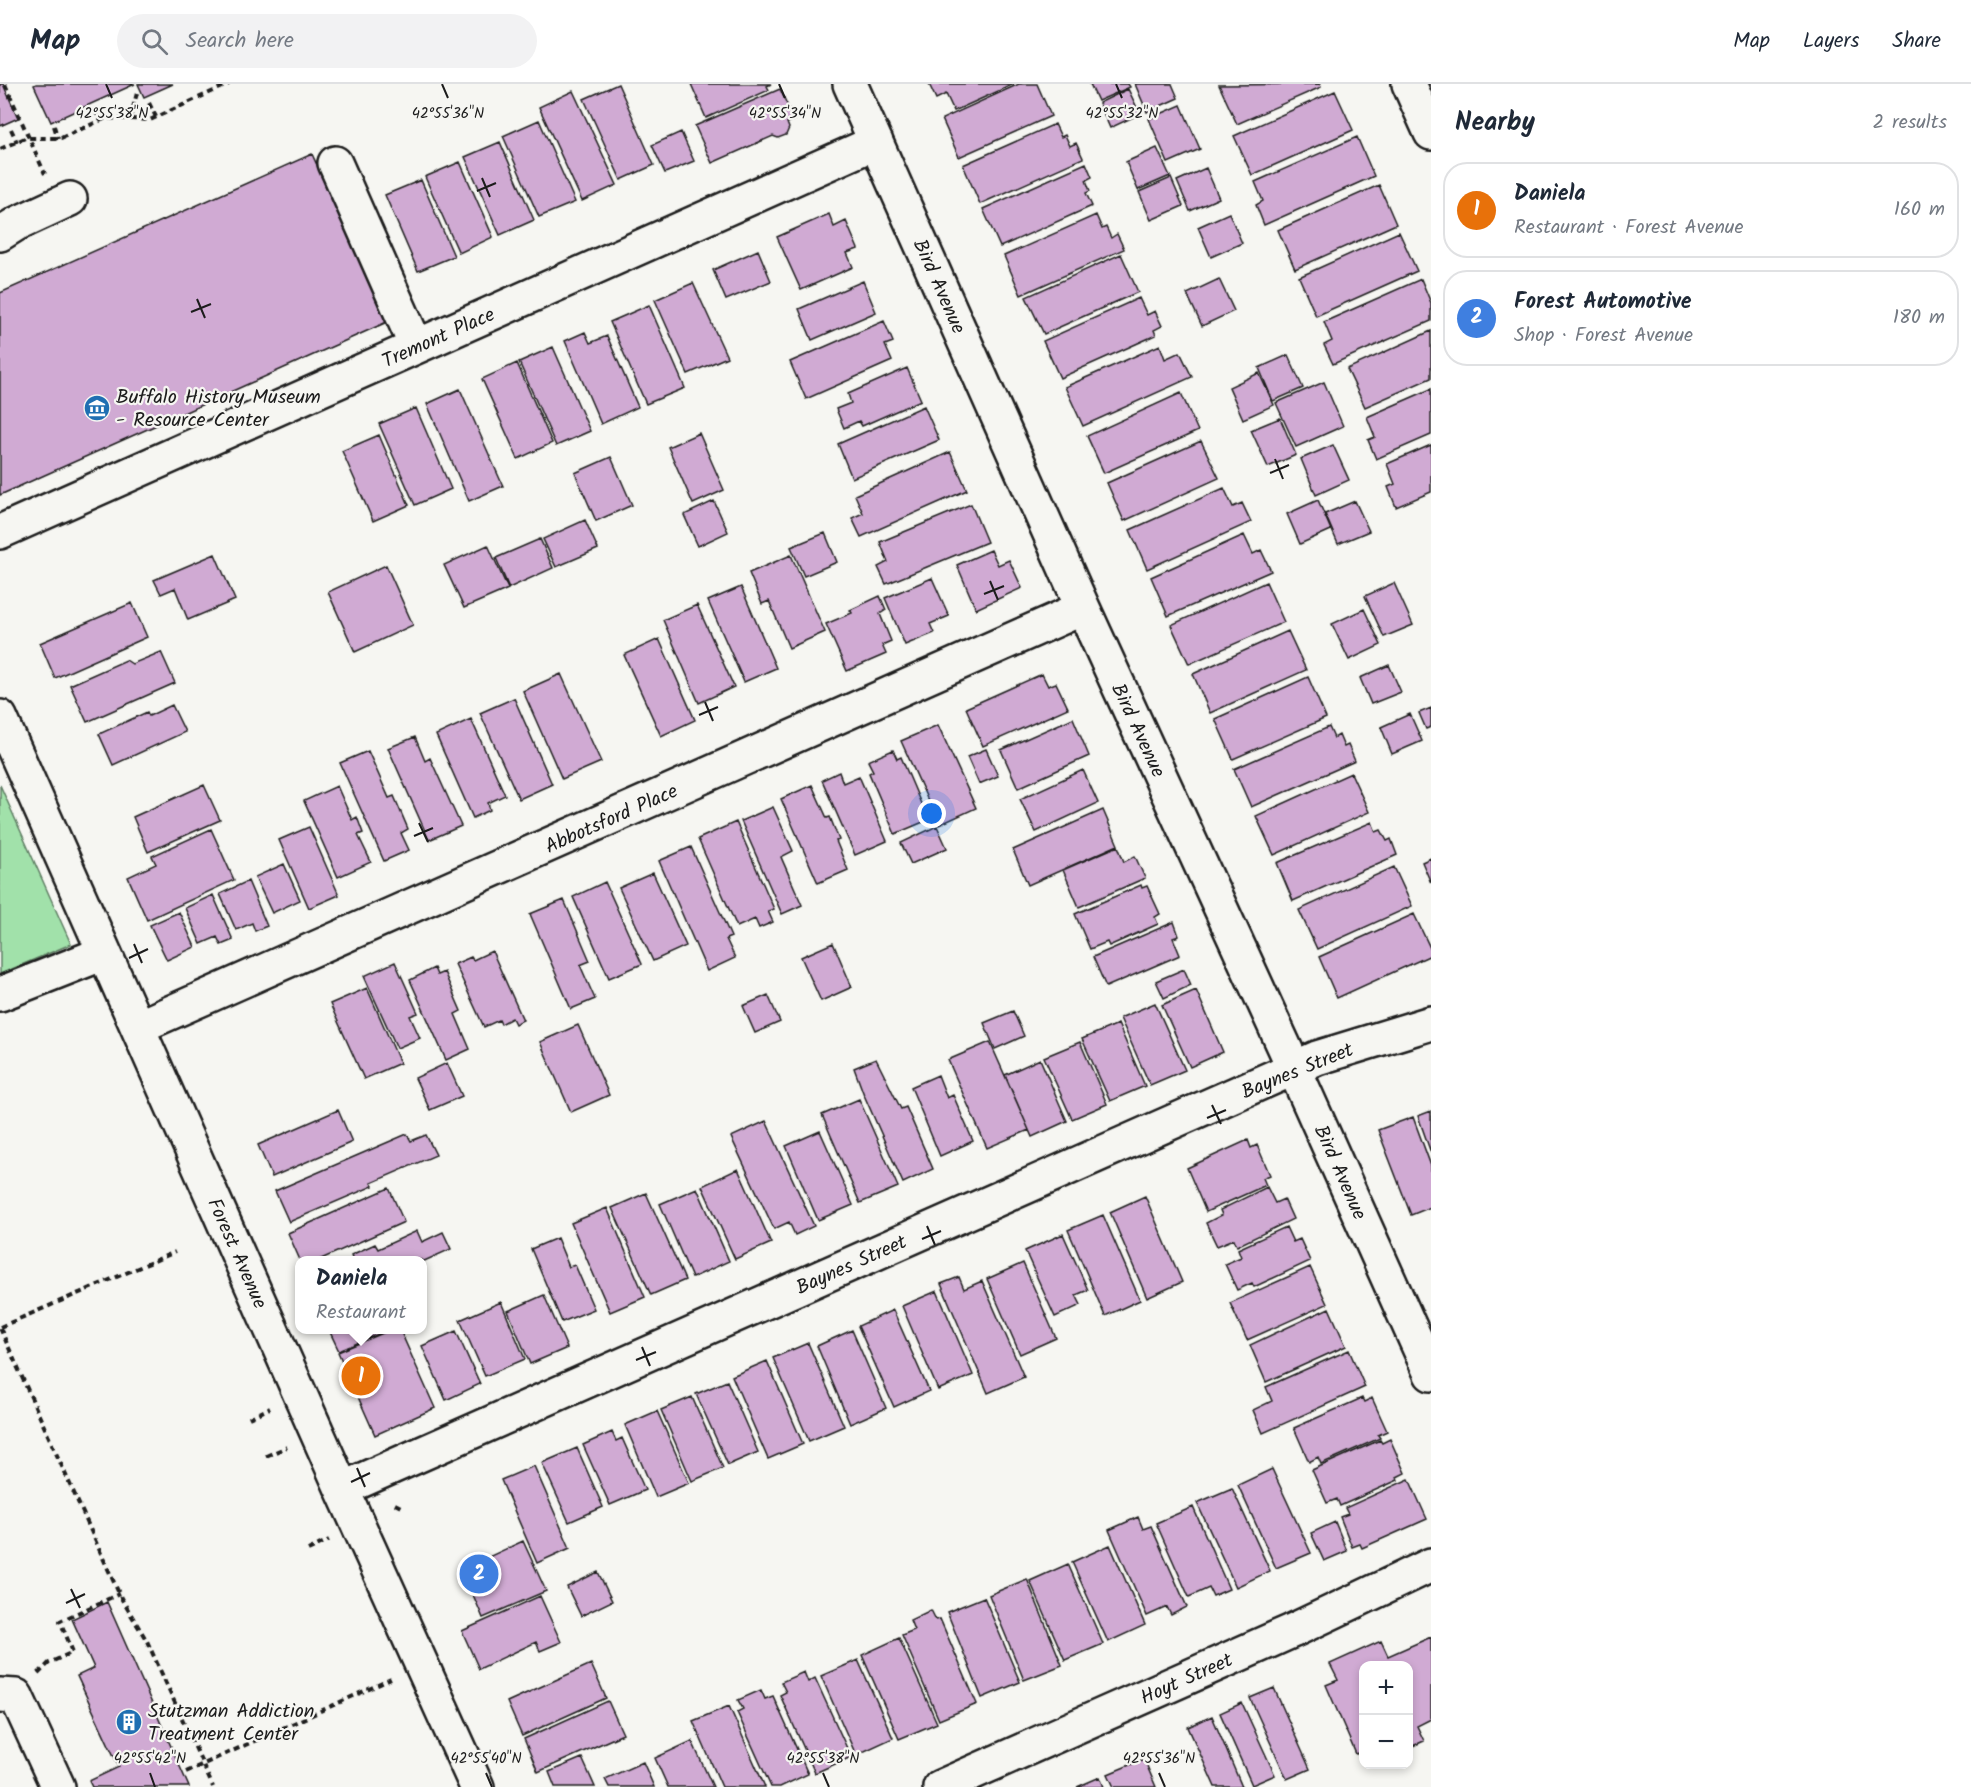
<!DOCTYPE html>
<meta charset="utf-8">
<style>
:root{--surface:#fff;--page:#f2f2f3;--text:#1f2937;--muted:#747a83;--line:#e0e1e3;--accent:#1f6fb2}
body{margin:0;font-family:Kalam,sans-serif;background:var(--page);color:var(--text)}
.controls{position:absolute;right:18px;bottom:18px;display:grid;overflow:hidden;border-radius:12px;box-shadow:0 3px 9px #0003}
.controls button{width:54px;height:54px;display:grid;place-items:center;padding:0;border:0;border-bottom:2px solid var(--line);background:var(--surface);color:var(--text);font:30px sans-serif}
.you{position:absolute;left:932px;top:730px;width:21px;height:21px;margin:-15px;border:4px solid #fff;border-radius:50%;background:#1a73e8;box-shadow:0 0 0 9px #1a73e833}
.badge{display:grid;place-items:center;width:39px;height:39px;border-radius:50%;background:var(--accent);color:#fff;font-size:20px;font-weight:700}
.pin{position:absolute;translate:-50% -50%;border:3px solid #fff;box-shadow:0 2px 6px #0006}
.popup{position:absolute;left:295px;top:1172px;width:132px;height:78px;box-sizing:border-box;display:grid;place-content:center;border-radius:12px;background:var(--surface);filter:drop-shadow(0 2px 4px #0005);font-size:20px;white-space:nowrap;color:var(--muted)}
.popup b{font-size:22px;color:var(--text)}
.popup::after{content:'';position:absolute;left:50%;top:100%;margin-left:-12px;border:12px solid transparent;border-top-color:var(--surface)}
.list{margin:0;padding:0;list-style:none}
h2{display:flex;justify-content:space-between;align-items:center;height:78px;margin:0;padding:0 24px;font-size:26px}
h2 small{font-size:20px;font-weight:400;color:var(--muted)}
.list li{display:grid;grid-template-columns:39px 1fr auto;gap:18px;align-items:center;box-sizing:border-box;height:96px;margin:0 12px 12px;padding:0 12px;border:2px solid var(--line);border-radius:24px}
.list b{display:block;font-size:22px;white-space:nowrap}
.list p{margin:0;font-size:20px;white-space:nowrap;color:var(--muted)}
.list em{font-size:20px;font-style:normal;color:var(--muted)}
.icon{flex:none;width:33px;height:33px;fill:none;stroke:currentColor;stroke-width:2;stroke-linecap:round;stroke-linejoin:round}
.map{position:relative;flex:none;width:1431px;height:1703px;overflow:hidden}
header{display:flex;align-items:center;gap:36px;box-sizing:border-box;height:84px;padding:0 30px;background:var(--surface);border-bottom:2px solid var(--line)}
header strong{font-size:28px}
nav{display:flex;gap:33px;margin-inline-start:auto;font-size:21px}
.search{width:420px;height:54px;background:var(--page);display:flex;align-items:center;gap:15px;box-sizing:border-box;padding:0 21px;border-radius:33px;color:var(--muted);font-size:22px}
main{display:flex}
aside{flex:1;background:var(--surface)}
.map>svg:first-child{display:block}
.green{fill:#a1e1aa;stroke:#5e7e63;stroke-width:1.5}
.building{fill:#d0aad3;stroke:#1c1c1c;stroke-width:1.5}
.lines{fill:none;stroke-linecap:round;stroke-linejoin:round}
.minor-casing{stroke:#1c1c1c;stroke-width:38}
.path{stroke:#1c1c1c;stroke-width:4;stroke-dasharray:6 4.5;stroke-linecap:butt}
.minor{stroke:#f6f6f2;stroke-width:33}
.ticks{fill:none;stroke:#1c1c1c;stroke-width:2}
.labels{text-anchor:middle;stroke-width:4.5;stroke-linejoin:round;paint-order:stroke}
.street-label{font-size:20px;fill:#1c1c1c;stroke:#f6f6f2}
.poi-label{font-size:20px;fill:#1c1c1c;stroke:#f6f6f2;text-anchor:start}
.ticks-label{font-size:15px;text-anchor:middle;fill:#1c1c1c;stroke:#f6f6f2;stroke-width:4.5;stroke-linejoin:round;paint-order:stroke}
</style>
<header>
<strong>Map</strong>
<div class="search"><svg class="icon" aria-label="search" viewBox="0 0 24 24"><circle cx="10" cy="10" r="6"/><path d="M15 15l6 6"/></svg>Search here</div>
<nav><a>Map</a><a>Layers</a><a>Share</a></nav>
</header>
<main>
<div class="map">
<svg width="1431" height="1703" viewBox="0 0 1431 1703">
<rect width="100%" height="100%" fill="#f6f6f2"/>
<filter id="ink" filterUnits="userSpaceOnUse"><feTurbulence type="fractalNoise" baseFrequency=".0167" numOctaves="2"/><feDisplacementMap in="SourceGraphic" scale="12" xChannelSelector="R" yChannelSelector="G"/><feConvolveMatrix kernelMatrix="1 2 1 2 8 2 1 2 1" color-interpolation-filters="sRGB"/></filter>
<g filter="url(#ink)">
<!-- green -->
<path class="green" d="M0,701L71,860L0,890Z"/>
<!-- building -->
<path class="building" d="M0,0H3L18,34L0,42Z
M36,0H135L51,38L34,1Z
M138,0H173L144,13Z
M618,0L654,81L621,96L584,15Z
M691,0H771L767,2L769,6L706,34Z
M929,0H1014L954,27L946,10L936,15Z
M1019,0H1037L1051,32L959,73L942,35Z
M1090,0H1128L1130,3L1098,17Z
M1135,0H1172L1178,14L1147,28Z
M1320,0L1321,3L1237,40L1219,1Z
M780,5L794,36L787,39L789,44L786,51L778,54L773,52L712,79L695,42Z
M1128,5L1140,30L1110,44L1099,19Z
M573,7L617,101L582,117L539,23Z
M1335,7L1353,46L1252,91L1234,52Z
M1181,21L1200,65L1168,79L1149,35Z
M539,36L575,118L539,133L503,52Z
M1055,40L1061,53L1065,51L1070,62L1076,59L1083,74L980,120L963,81Z
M681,48L694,77L665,89L652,61Z
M1357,53L1374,92L1264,141L1256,121L1263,117L1255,98Z
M500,58L534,136L500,151L465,73Z
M1157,64L1170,92L1138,106L1126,78Z
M312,70L387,238L0,411V209Z
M460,78L493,153L459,169L425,93Z
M1086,79L1092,93L1086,96L1090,107L1086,109L1092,122L1000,163L983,125Z
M1206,84L1219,114L1190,127L1177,97Z
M1171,94L1183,122L1151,136L1139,108Z
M421,96L454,172L418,187L385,111Z
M1379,101L1396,140L1295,185L1278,146Z
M1229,129L1242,159L1211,173L1198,143Z
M829,130L834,143L846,137L858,165L847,169L853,183L801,206L777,153Z
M1096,131L1102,145L1106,143L1111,154L1117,150L1124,165L1021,211L1004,172Z
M1399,148L1417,187L1316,232L1299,193Z
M758,166L771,197L726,216L713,186Z
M1121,170L1138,208L1044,250L1026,213Z
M1219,195L1234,227L1202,242L1187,210Z
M1421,195L1431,219V237L1333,280L1324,261L1332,257L1324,238Z
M863,197L876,228L812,256L799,225Z
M693,199L727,273L688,290L655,216Z
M1139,214L1147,231L1155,227L1162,242L1154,246L1156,251L1060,294L1043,257Z
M649,221L685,304L646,320L610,238Z
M884,237L893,258L885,261L892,277L806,315L790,278Z
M1431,247V294L1365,323L1347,285Z
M585,248L590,259L607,252L638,323L601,340L565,257Z
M1160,261L1165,275L1180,268L1192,293L1083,342L1065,303Z
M553,263L590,347L556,362L519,278Z
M1288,271L1303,304L1273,317L1259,284Z
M517,279L552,359L518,375L482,295Z
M907,284L921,316L862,342L859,337L844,344L836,325L851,319L848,310Z
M1259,289L1274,321L1243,335L1229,303Z
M1324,298L1343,342L1296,363L1276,319Z
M460,305L503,402L469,417L427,320Z
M1431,305V351L1376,375L1368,356L1375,353L1367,333Z
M1181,309L1198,347L1104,389L1087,352Z
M924,322L939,356L852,394L838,360Z
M416,324L451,405L415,421L379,340Z
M1280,334L1296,371L1268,383L1251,346Z
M699,349L724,406L693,420L668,363Z
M379,351L409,421L373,437L342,367Z
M1201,357L1219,394L1124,437L1107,399Z
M1333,361L1349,396L1316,411L1301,375Z
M1431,361V408L1396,423L1388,403L1395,400L1387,380Z
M950,368L967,406L861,453L852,434L863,429L855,411Z
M611,373L632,421L596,437L575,389Z
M1224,404L1233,423L1242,419L1251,438L1147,485L1130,446Z
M1318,416L1331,446L1300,460L1287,430Z
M714,417L728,448L698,462L684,431Z
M1355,417L1369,447L1338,460L1325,430Z
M971,420L987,458L886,500L878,483L888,478L880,458Z
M585,436L598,465L556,483L543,455Z
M825,449L837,478L804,492L791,463Z
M1244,451L1253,470L1261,466L1271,487L1168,532L1151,493Z
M540,455L553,484L509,504L496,474Z
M488,461L508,505L464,524L444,481Z
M991,466L998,481L1009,476L1022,504L976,525L957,481Z
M215,470L235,516L188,536L175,504L161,510L154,496Z
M791,471L825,548L789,564L769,517L762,520L749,489Z
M386,481L413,541L355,568L328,508Z
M932,494L949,532L930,540L934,549L905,561L885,514Z
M1266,498L1284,538L1189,580L1171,541Z
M1394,499L1413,541L1384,553L1365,512Z
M741,503L776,584L744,598L708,517Z
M880,512L886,526L880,530L891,557L882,561L886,570L847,587L826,540L852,529L850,526Z
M132,519L147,553L55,594L40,559Z
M697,521L734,603L699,619L663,536Z
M1364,525L1381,561L1349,576L1332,540Z
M1288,547L1306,586L1210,629L1193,590Z
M659,555L695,636L661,652L624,571Z
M161,568L175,599L87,638L70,601L126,576L132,580Z
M1389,581L1401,608L1371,620L1360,594Z
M561,590L601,678L562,695L523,607Z
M1042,590L1048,602L1056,599L1068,624L983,662L966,624Z
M1308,593L1326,634L1233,675L1215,635Z
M514,614L552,700L519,715L480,629Z
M172,621L185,648L113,681L99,650L147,628L149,632Z
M1431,624V643L1426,645L1419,629Z
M1410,630L1422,657L1392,670L1381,643Z
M1073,634L1089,672L1018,704L1001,666Z
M471,635L505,711L488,719L490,726L473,734L436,651Z
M938,641L976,724L939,741L901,657Z
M1329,643L1334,654L1339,651L1344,663L1348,661L1355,677L1251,723L1234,685Z
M415,653L425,677L430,674L461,742L429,756L388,664Z
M986,665L998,692L979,700L967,673Z
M893,666L897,675L901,673L928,736L895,750L869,689L873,687L868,677Z
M368,667L389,714L394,712L408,745L401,749L409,766L384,777L340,679Z
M1083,686L1098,719L1036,748L1020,715Z
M839,688L843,699L859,692L887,757L855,771L822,696Z
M1351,689L1369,728L1274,771L1256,732Z
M204,701L220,736L148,768L133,733Z
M812,701L827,734L830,733L839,756L836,757L848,786L818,799L781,715Z
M337,702L352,736L357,733L363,749L358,751L371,778L338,793L304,717Z
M773,723L793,767L781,773L802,821L782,830L741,737Z
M1103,726L1118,761L1028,801L1013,766Z
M736,738L774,825L768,827L773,838L759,844L755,835L737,843L698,755Z
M1372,738L1376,748L1381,746L1387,757L1391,755L1397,771L1293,817L1277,779Z
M937,742L947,764L911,780L901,759Z
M309,743L339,811L309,824L279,756Z
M211,745L234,796L147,836L128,793L156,780L152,772Z
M1118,762L1124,778L1135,772L1145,794L1079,823L1063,786Z
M691,763L731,853L726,855L735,874L707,887L659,777Z
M1431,774V799L1422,778Z
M284,780L300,816L272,829L255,793Z
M1394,783L1412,822L1317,865L1299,826Z
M653,789L686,862L653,877L619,804Z
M248,797L267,842L255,847L252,839L236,846L220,810Z
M605,798L642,880L609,894L573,813Z
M1141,801L1142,804L1147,802L1160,830L1155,833L1158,840L1109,862L1107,858L1090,865L1075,830Z
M213,811L233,856L221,861L217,853L201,860L185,824Z
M564,816L590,877L580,881L595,915L571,925L530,830Z
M179,828L195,863L167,876L150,841Z
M1414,830L1431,866V871L1337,914L1319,873Z
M1174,838L1179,852L1173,854L1180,871L1106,903L1093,873Z
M833,859L852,903L821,917L801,873Z
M492,867L523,936L515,940L512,934L501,940L499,936L484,943L455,880L471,873L473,876Z
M395,878L418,929L410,932L420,954L397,964L364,892Z
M434,884L437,891L444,888L461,927L455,930L470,965L446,976L410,896Z
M1184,885L1191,901L1164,914L1156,897Z
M367,904L400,979L364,995L330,920Z
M1196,906L1223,968L1190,983L1162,921Z
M768,911L780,938L755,949L743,922Z
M1155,919L1185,986L1150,1001L1120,934Z
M1013,927L1024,952L995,965L984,939Z
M1118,940L1145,1002L1110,1017L1082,955Z
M578,941L609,1011L571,1028L540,958Z
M990,958L1029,1046L987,1064L948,976Z
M1080,958L1107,1020L1072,1035L1044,973Z
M876,975L901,1025L906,1023L933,1085L903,1099L864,1011L854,984Z
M1040,975L1067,1037L1032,1053L1005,991Z
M447,979L462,1012L430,1026L415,994Z
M938,991L947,1014L953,1011L973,1057L940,1072L911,1003Z
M859,1015L898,1103L860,1119L822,1031Z
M338,1026L352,1058L272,1093L258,1061Z
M1431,1027V1069L1418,1032Z
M1413,1033L1431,1082V1123L1411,1131L1378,1046Z
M766,1037L814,1142L795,1151L789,1138L774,1145L731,1053Z
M820,1047L853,1121L818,1136L786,1062Z
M407,1050L411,1057L426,1051L436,1071L371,1099L373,1102L289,1138L275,1107Z
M1248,1056L1251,1064L1257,1061L1270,1091L1263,1094L1266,1101L1206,1128L1187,1084Z
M738,1085L771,1159L735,1175L702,1102Z
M1267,1103L1275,1119L1284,1115L1293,1135L1237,1162L1234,1155L1217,1162L1206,1139L1222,1131L1220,1126Z
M389,1104L404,1138L319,1176H300L288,1149Z
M697,1104L729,1177L692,1194L660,1120Z
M646,1109L685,1196L651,1211L612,1124Z
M1145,1112L1182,1198L1147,1214L1110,1128Z
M607,1124L645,1213L610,1228L571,1139Z
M1103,1131L1140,1216L1105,1232L1068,1146Z
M1286,1143L1293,1158L1300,1155L1310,1177L1254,1203L1252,1199L1237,1206L1225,1180L1241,1173L1238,1165Z
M417,1147L422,1158L443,1148L451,1165L422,1178V1176H353L351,1171L375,1160L378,1165Z
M1063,1150L1088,1206L1076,1211L1081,1221L1055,1233L1025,1167Z
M557,1154L569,1183L575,1181L594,1225L562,1238L531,1165Z
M1023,1179L1056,1254L1020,1270L987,1195Z
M1310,1183L1327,1220L1247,1256L1230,1219Z
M959,1193L964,1205L982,1197L1024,1293L988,1309L941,1200Z
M937,1207L973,1291L938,1306L902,1222Z
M544,1211L567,1264L530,1280L508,1227Z
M501,1218L525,1275L485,1292L460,1236Z
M1329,1224L1346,1262L1266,1298L1250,1261Z
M893,1226L929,1307L894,1323L858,1242Z
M329,1246H388L339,1267Z
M390,1246H400L435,1324L375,1351L338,1268Z
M852,1246L886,1324L850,1340L817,1262Z
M456,1247L480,1300L446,1316L422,1262Z
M808,1259L844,1342L809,1357L773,1274Z
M1349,1266L1365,1303L1263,1349L1253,1326L1272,1317L1266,1303Z
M767,1277L803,1360L768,1375L732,1292Z
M727,1297L758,1368L728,1381L696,1310Z
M692,1313L723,1384L692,1397L661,1326Z
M1362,1314L1364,1318L1372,1314L1387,1347L1378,1351L1380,1354L1321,1380L1318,1373L1309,1378L1294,1344Z
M657,1327L689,1399L656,1413L625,1341Z
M612,1348L616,1357L622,1354L645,1406L610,1421L583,1361Z
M1390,1355L1405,1389L1397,1393L1398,1396L1340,1422L1337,1415L1327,1419L1312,1386L1380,1356L1382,1359Z
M577,1364L603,1423L569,1438L542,1379Z
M534,1382L570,1464L537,1479L501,1396Z
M1272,1385L1311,1469L1276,1484L1238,1401Z
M1409,1395L1427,1435L1362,1464L1360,1460L1352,1463L1340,1433L1348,1430L1345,1424Z
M1232,1404L1270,1487L1236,1503L1197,1419Z
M1193,1423L1229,1505L1213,1512L1209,1504L1189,1513L1156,1439Z
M1138,1433L1143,1445L1151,1442L1187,1523L1171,1531L1167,1523L1147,1532L1109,1446Z
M1335,1438L1347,1467L1324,1477L1311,1449Z
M523,1457L546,1507L483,1534L465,1492L469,1482Z
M1110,1461L1145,1541L1108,1558L1072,1478Z
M1068,1480L1103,1560L1065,1576L1030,1497Z
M598,1488L612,1517L581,1532L567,1503Z
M1027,1495L1062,1581L1024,1596L989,1511Z
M540,1512L561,1558L540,1567L536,1558L479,1585L462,1547Z
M984,1513L1020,1598L982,1614L947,1528Z
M107,1518L189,1703H92L89,1697L119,1683L77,1592L94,1584L72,1535Z
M931,1526L936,1536L940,1535L977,1620L939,1636L902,1551L914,1546L910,1536Z
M1431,1553V1635L1417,1642L1424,1657L1408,1664V1582H1364V1667L1356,1670L1326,1601L1338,1596L1330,1580L1381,1557L1388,1572Z
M899,1554L937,1639L899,1655L862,1571Z
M858,1576L893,1654L856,1671L821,1592Z
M591,1580L606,1614L522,1652L507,1618Z
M804,1588L808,1598L815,1594L851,1673L815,1689L780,1611L786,1608L781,1598Z
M1274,1604L1310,1685L1287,1695L1250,1614Z
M761,1606L765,1615L773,1612L808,1690L780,1703H771L737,1628L743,1625L738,1616Z
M608,1617L623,1650L538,1688L524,1655Z
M1242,1619L1275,1691L1252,1701L1220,1629Z
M729,1622L765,1703H722L693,1637Z
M1212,1632L1242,1703H1215L1188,1643Z
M692,1657L713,1703H668L655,1674Z
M582,1674L595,1703H555L549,1688Z
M1144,1675L1156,1703H1114L1108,1690Z
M643,1678L654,1703H609L605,1695Z
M1100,1693L1104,1703H1077Z"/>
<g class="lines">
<defs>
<path id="minor" d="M850,0L1083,524L1284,962L1431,1290
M1409,0L1431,49
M335,79L416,262
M0,150L16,140L70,115
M0,448L876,58
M0,633L342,1405L477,1703
M0,910L104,869
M138,943L1083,524
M342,1405L1317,974L1431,939
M0,1611L16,1612L58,1703
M940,1703L1292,1547L1431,1481"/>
</defs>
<!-- minor casing -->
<use href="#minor" class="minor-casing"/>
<!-- path -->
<path class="path" d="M5,0L45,90
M149,19L156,33
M95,26L100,36
M130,35L137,9
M54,42L58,55
M11,45L17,58
M0,65L25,54H61L106,34L150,36L229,0
M0,1243L175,1168
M0,1244L121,1514L147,1557L213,1703
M249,1334L270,1324
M266,1372L287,1363
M395,1420L401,1423
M308,1466L329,1456
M38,1590L49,1579L73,1568L60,1537L119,1510
M186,1688L391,1595"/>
<!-- minor -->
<use href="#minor" class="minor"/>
</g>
</g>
<!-- ticks -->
<path class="ticks" d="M106,0L112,14M442,0L448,14M779,0L785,14M1116,0L1122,14M482,94L490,113M477,107L496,99M197,215L205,234M191,228L211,220M1275,375L1283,395M1270,389L1289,381M990,497L998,516M984,510L1004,502M705,618L713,637M699,631L718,623M419,739L428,758M414,752L433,744M134,860L142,879M129,874L148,865M1212,1021L1221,1040M1207,1034L1226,1026M927,1142L935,1161M922,1155L941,1147M642,1263L650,1282M636,1276L656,1268M357,1384L365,1403M351,1398L370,1389M71,1505L80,1524M66,1519L85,1510M150,1689L155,1703M486,1689L492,1703M823,1689L829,1703M1159,1689L1165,1703"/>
<!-- icons -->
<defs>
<symbol id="museum-disc" viewBox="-11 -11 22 22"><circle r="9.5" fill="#1f6fb2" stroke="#f6f6f2"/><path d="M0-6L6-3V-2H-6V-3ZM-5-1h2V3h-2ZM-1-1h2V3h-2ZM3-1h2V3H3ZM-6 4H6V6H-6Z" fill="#fff"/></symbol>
<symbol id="building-disc" viewBox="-11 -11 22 22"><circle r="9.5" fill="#1f6fb2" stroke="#f6f6f2"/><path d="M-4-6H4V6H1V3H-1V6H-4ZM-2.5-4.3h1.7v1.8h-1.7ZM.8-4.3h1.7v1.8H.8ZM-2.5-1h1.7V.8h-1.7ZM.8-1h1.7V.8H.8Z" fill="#fff"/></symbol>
</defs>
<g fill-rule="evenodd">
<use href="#museum-disc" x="82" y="309" width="30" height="30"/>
<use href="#building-disc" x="114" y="1623" width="30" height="30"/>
</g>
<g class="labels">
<!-- street labels -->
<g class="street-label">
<text transform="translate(940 202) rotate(66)" y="7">Bird Avenue</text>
<text transform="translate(438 253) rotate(-24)" y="7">Tremont Place</text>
<text transform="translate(1139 646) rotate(65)" y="7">Bird Avenue</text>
<text transform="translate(611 734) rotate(-24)" y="7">Abbotsford Place</text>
<text transform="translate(1297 986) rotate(-22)" y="7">Baynes Street</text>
<text transform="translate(1341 1088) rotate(66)" y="7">Bird Avenue</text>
<text transform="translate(238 1169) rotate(66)" y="7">Forest Avenue</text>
<text transform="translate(851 1180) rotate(-24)" y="7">Baynes Street</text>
<text transform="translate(1186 1594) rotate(-24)" y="7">Hoyt Street</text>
</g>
<!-- poi labels -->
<g class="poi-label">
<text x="116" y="319">Buffalo History Museum<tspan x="116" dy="23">- Resource Center</tspan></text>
<text x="148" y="1633">Stutzman Addiction<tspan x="148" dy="23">Treatment Center</tspan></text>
</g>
</g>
<g class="ticks-label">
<text x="112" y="34">42°55'38"N</text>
<text x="448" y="34">42°55'36"N</text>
<text x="785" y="34">42°55'34"N</text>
<text x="1122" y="34">42°55'32"N</text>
<text x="150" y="1679">42°55'42"N</text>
<text x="486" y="1679">42°55'40"N</text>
<text x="823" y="1679">42°55'38"N</text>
<text x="1159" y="1679">42°55'36"N</text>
</g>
</svg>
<div class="controls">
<button>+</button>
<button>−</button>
</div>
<div class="you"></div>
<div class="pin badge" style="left:361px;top:1292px;background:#e8710a">1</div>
<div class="popup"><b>Daniela</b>Restaurant</div>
<div class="pin badge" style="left:479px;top:1490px;background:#3f7fe0">2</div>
</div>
<aside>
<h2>Nearby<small>2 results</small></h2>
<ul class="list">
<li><span class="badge" style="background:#e8710a">1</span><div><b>Daniela</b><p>Restaurant · Forest Avenue</p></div><em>160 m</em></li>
<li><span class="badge" style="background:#3f7fe0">2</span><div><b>Forest Automotive</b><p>Shop · Forest Avenue</p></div><em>180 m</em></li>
</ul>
</aside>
</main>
